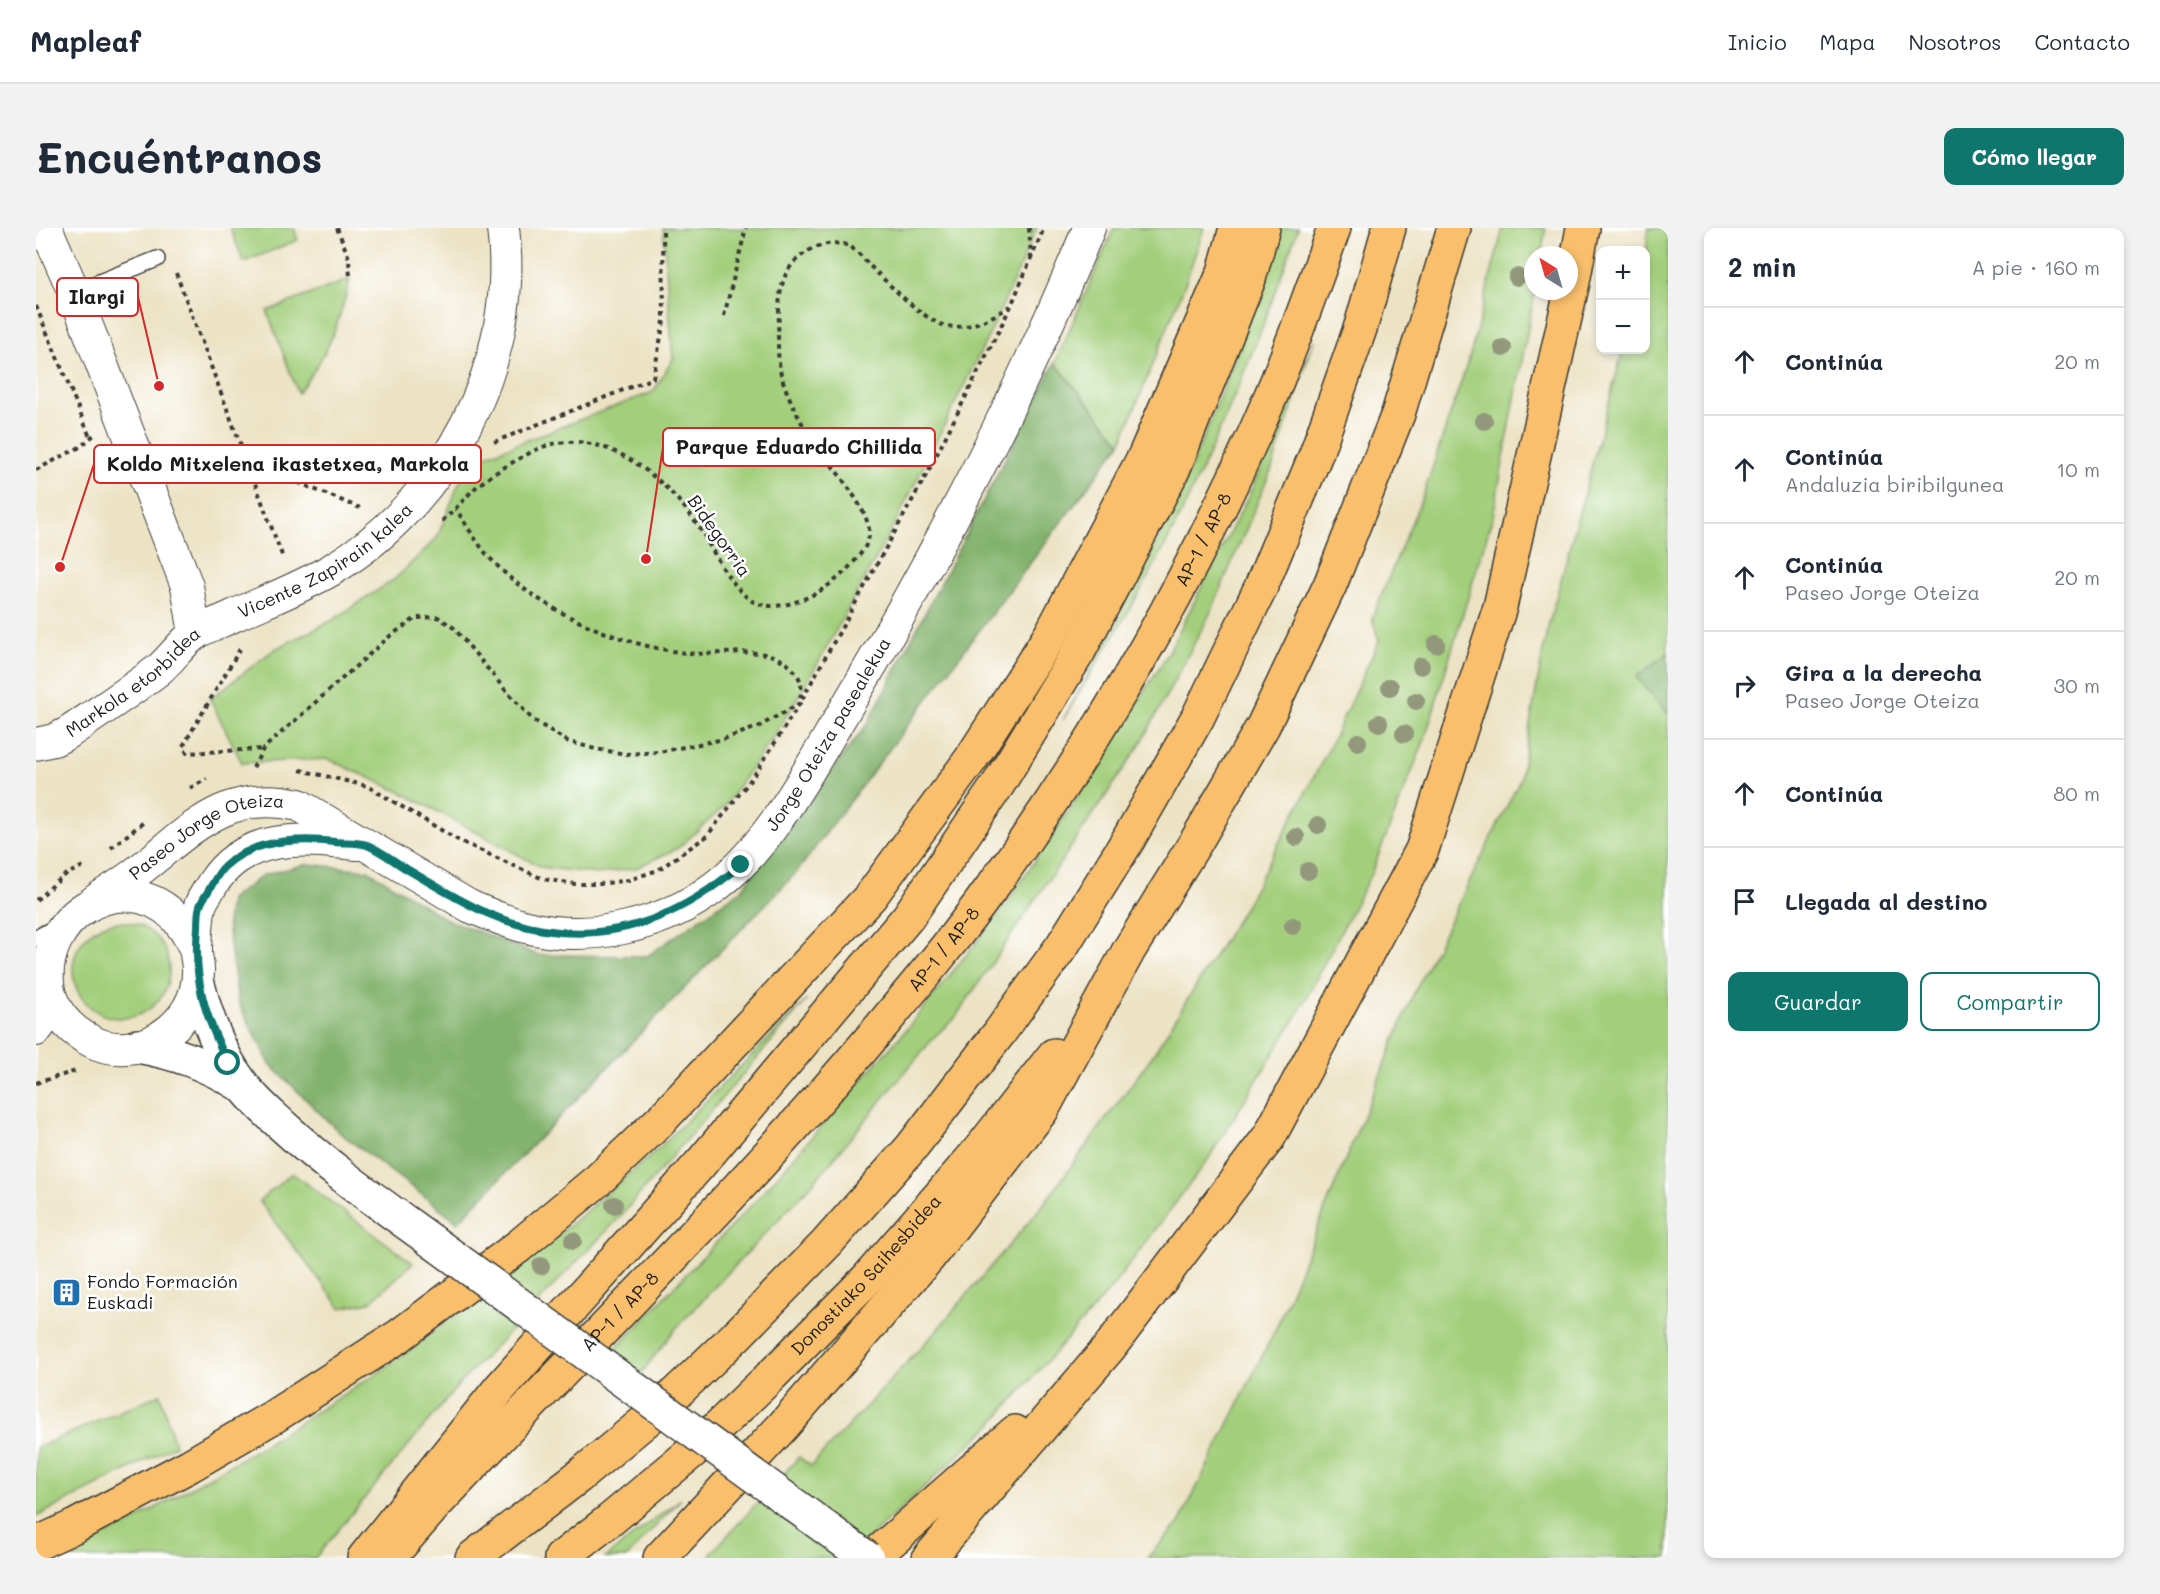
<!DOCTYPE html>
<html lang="es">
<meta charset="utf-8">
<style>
:root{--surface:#fff;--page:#f2f2f3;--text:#1f2937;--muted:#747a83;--line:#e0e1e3;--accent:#0f766e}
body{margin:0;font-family:Mali,sans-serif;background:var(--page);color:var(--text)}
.controls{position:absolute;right:18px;top:18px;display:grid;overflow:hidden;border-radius:12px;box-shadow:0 3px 9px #0003}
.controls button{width:54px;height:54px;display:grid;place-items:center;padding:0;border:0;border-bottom:2px solid var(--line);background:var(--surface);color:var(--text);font:30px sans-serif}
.compass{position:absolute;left:1488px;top:18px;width:54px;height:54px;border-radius:50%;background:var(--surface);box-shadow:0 3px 9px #0003;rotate:323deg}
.stop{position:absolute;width:18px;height:18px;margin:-14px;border:4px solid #0f766e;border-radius:50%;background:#fff}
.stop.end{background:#0f766e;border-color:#fff;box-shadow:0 2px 6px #0008}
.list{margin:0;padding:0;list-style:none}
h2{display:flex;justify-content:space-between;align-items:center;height:78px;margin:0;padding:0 24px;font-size:26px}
h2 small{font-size:20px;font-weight:400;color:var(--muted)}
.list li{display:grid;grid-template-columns:39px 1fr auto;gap:18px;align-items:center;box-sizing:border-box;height:108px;padding:0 24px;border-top:2px solid var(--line)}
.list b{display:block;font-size:22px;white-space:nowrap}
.list p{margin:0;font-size:20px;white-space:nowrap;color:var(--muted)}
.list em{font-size:20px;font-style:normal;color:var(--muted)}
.actions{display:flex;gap:12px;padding:18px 24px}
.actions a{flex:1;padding:14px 0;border:2px solid var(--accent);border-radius:12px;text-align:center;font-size:21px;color:var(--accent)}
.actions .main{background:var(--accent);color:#fff}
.icon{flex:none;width:33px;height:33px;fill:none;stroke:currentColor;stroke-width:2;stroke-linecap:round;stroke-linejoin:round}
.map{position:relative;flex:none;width:1632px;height:1330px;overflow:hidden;border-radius:12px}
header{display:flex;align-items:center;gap:36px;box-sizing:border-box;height:84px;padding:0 30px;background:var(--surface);border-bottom:2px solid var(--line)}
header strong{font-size:28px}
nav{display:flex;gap:33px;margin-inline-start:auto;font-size:21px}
.intro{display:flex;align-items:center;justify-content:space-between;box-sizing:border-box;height:144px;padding:0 36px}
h1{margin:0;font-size:42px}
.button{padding:15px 27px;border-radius:12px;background:var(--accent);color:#fff;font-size:21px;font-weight:700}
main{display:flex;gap:36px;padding:0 36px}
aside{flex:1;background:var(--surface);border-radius:12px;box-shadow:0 3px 9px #0003}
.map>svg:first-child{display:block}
.green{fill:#a3cf7c;stroke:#60764c;stroke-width:1.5}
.forest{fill:#82b26c;stroke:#4f6744;stroke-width:1.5}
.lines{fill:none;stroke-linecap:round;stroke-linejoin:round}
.service-casing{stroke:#3b3a35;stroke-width:18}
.minor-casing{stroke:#3b3a35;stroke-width:34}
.tertiary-casing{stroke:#3b3a35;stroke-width:36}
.motorway-casing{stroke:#3b3a35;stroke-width:36}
.path{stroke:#3b3a35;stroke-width:4;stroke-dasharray:4.5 4.5;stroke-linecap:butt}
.service{stroke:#fff;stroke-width:15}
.minor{stroke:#fff;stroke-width:32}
.tertiary{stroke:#fff;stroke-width:33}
.motorway{stroke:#f9bf6c;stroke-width:33}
.tertiary-bridge-casing{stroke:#3b3a35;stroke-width:36;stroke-linecap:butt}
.tertiary-bridge{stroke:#fff;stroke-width:33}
.tree{fill:#93987b}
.route{stroke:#0f766e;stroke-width:8}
.labels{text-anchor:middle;stroke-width:5;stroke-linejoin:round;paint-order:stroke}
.street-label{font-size:18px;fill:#1c1c1c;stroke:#fff}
.poi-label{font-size:18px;fill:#1c1c1c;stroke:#fff;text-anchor:start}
.leader{fill:none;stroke:#d62828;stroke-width:2}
.callout-dot{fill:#d62828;stroke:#fff;stroke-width:2}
.callout{fill:#fff;stroke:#d62828;stroke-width:2}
.callout-label{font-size:20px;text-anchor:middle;font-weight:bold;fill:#1c1c1c}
</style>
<header>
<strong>Mapleaf</strong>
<nav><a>Inicio</a><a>Mapa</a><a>Nosotros</a><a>Contacto</a></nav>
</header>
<div class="intro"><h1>Encuéntranos</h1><a class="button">Cómo llegar</a></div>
<main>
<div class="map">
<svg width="1632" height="1330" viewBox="0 0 1632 1330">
<rect width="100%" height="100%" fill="#fff"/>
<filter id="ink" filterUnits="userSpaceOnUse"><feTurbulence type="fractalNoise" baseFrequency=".0167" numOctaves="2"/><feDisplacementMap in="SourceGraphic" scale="12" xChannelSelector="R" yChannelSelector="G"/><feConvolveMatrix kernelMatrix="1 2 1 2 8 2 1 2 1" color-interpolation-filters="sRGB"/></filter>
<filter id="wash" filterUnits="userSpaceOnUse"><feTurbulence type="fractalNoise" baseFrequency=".008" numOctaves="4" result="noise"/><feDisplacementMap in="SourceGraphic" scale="24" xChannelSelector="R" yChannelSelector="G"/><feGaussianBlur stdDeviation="1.35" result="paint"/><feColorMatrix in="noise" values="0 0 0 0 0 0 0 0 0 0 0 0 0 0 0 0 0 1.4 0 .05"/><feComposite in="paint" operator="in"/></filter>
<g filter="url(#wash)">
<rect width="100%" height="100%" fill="#ece3c5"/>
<!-- green -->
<path class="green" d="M194,0H258L262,12L208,34Z
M627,0H1001L957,99L862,290L777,444L740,505L688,579L642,620L600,640L561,646L505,639L371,567L292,531L206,535L174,471L239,421L297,392L359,351L401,310L423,255L438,232L617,164L637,131Z
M1078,0H1168L1149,56L1085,215L1019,135Z
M1244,0H1262C1230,96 1190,191 1147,282C1112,355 1068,423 1027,492C1058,433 1092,374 1121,314C1170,212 1209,107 1244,0Z
M1467,0H1510L1505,27H1497V63H1499L1457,288L1388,513L1335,646L1262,786L1171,933L1074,1062L953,1199L822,1320L811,1330H671L763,1229L775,1238L900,1103L1007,977L1117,827L1210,677L1291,524L1343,413L1336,390L1388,265L1436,121Z
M1612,0H1632V1330H1111L1143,1295L1241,1098L1377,767L1484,552L1510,407L1587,122H1610V31Z
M314,51C302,99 293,125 262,165L231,83Z
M1278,112L1236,240L1175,384L1104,517L919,790L899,808L778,954L641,1099L599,1153L572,1129L722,970L869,803L963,686L1059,543L1131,427L1213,267Z
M37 742a48 48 0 1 1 96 0a48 48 0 1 1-96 0Z
M771,772L582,991L424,1155L279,1330H21L97,1293L225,1219L346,1142L486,1038L621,922Z
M256,945L377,1035L334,1074L305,1080L223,973Z
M124,1166L139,1217L0,1289V1220Z
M645,1271L590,1330H569Z"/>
<!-- forest -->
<path class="forest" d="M1019,135L1085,215L760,645L422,994L304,905L234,836L202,774L191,695L194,672L227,647L271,636L332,642L408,690L502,727L611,728L705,662L832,495Z
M1632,425V486L1600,449Z"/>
</g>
<g filter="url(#ink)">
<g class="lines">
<defs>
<path id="service" d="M38,64L121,31
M0,710L22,698"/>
<g id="minor">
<path d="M10,0L38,64L151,358L159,406"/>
<path id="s1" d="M0,516L18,512L32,505C61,485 92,465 121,443C135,432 145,415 160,405C171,398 185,394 197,388C230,373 264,360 295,342C410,274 484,134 467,0"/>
<path id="s2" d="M59,673C72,664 85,656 97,647C152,606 187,559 263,577L433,678C452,686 470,694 490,699C554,715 628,698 680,658C734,617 772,543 807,485C900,329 984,168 1053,0"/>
<path d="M160,722C154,710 148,698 138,688C83,636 0,691 13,763C19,786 34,802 55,813C75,824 105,822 124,809C148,794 163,770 162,741C162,734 159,727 160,719C161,706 161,691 164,678C166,671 173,662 177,655C210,604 268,611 321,616"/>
<path d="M0,802L13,784L16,774"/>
</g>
<path id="tertiary" d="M162,756C171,792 184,827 206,856C217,872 234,886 248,899C295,942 346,977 397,1014
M101,818C141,825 170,836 205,857"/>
<g id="motorway">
<path d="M0,1316L39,1298L153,1238L237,1189L363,1108L483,1018L562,952L624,893L835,668L935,531L1015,406L1109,227L1188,44L1200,0"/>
<path d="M328,1330L464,1160L665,935L872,689L963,555L1043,423L1137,242L1213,51L1227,0"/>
<path id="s3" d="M353,1330L399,1277C546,1121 699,971 837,808C878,759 919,711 956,659C1060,516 1149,362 1221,200C1250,135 1274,67 1298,0"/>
<path d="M436,1330L542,1249L619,1185L701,1107L790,1016L875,920L964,804L1026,718L1092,612L1162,489L1225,359L1280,226L1325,98L1353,0"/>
<path id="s4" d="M525,1330L574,1292L657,1223L736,1147L830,1052L946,919L1018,827"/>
<path d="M624,1330L747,1198L893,1029L1006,882L1093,722L1161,612L1227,498L1294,357L1362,186L1418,0"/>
<path d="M836,1330L979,1204"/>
<path d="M893,1330L1073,1120L1233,909L1386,622L1464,379L1537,54L1547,0"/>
</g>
</defs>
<!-- service casing -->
<use href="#service" class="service-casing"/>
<!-- minor casing -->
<use href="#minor" class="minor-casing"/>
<!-- tertiary casing -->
<use href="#tertiary" class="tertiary-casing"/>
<!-- motorway casing -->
<use href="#motorway" class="motorway-casing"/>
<!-- path -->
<path class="path" d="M301,0L313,30L314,51
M993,0L995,29
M140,45L247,330
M0,78L54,209
M688,88L710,0
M458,214L617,150L628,93L627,0
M212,234L324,280
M0,242L44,219L58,207
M406,293C418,283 427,272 438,261C452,248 486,228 504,220C564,196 626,247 659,293C675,317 690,353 713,371C725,380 742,379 756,375C780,368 800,354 816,336C823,328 831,319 833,308C837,280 782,224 768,199C759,182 748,161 744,142C741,125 742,104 743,87C743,61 747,38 771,24C782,17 800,12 813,18C820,22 828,31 833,37C850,53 885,90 907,97C931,104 955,90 975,78
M204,421L147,518L151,525L227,521
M217,540L227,521L354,408L380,390L402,389L418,400L471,464L497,492L531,513L559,521L591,526L623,524L688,511L722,499L764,475C764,469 766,462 765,456C763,444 749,432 737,428C710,420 679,428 651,425C582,418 492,378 448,323C438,310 429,295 420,281
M264,542L331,558L422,612L507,651L539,656H564L593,652L622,642L671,608L719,546L764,475L893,242L975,78L1008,0
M154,560L171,551
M75,620L109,593
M0,672L29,647L51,636
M0,855L40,843"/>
<!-- service -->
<use href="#service" class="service"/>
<!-- minor -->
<use href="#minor" class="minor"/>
<!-- tertiary -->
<use href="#tertiary" class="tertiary"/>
<!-- motorway -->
<use href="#motorway" class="motorway"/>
<defs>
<path id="tertiary-bridge" d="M397,1014L831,1330"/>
</defs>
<!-- tertiary-bridge casing -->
<use href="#tertiary-bridge" class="tertiary-bridge-casing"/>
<!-- tertiary-bridge -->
<use href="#tertiary-bridge" class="tertiary-bridge"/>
</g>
<!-- trees -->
<g class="tree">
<circle cx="1481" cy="49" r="9"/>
<circle cx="1467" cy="120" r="9"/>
<circle cx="1448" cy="193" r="9"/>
<circle cx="1400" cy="416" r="9"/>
<circle cx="1385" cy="438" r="9"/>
<circle cx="1354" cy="459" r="9"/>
<circle cx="1380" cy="473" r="9"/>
<circle cx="1343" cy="495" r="9"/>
<circle cx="1368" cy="506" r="9"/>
<circle cx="1322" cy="514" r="9"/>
<circle cx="1282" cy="597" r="9"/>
<circle cx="1260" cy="609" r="9"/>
<circle cx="1272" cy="643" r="9"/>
<circle cx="1257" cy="698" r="9"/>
<circle cx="578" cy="977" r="9"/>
<circle cx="537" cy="1013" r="9"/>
<circle cx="505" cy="1038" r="9"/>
</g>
</g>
<g class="lines" filter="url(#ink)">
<!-- route -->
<path class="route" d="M192,835C169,788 157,752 162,700C162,693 162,684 164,678C166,672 170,667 173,662C177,655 182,645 188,639C217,611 262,610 299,614C309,615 322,614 331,617C346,623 360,635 374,643C423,672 465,699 523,704C594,710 652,682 705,637"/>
</g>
<!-- icons -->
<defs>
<symbol id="building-square" viewBox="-11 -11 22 22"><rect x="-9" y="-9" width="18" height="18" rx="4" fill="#1f6fb2" stroke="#fff"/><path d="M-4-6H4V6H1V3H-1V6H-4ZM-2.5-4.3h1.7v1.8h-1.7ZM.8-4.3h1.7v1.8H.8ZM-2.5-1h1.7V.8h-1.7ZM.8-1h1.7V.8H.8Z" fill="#fff"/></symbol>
</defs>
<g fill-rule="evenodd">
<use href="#building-square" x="14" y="1048" width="33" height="33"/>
</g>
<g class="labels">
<!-- street labels -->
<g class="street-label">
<text transform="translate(683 308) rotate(55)" y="6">Bidegorria</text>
<text dy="6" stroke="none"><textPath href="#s3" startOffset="1310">AP-1 / AP-8</textPath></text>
<text dy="6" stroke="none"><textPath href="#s1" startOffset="346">Vicente Zapirain kalea</textPath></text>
<text dy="6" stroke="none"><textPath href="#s1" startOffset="117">Markola etorbidea</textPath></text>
<text dy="6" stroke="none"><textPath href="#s2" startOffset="884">Jorge Oteiza pasealekua</textPath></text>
<text dy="6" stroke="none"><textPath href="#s2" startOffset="132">Paseo Jorge Oteiza</textPath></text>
<text dy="6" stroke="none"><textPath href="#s3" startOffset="824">AP-1 / AP-8</textPath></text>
<text dy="6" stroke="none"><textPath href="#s4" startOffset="417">Donostiako Saihesbidea</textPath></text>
<text dy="6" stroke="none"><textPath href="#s3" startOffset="338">AP-1 / AP-8</textPath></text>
</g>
<!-- poi labels -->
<g class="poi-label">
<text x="51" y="1060">Fondo Formación<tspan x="51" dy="21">Euskadi</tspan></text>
</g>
</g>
<!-- callouts -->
<path class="leader" d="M123 158L102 69M610 331L627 219M24 339L58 236"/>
<g class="callout-dot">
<circle cx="123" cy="158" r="6"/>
<circle cx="610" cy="331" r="6"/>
<circle cx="24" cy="339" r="6"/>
</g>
<g class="callout">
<rect x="21" y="50" width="81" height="38" rx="6"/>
<rect x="627" y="200" width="272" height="38" rx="6"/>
<rect x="58" y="217" width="387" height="38" rx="6"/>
</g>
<g class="callout-label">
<text x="61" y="76">Ilargi</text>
<text x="763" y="226">Parque Eduardo Chillida</text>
<text x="252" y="243">Koldo Mitxelena ikastetxea, Markola</text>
</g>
</svg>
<div class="controls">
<button>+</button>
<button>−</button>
</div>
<svg class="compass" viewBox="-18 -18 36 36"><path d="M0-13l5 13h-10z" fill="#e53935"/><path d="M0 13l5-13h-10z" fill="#747a83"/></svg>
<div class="stop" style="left:192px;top:835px"></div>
<div class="stop end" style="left:705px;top:637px"></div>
</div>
<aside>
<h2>2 min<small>A pie · 160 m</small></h2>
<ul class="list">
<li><svg class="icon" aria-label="ahead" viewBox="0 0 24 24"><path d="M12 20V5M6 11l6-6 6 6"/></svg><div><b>Continúa</b></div><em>20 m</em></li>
<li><svg class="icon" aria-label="ahead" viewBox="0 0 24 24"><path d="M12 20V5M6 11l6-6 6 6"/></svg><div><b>Continúa</b><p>Andaluzia biribilgunea</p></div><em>10 m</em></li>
<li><svg class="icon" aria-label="ahead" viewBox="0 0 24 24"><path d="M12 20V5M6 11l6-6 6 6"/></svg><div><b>Continúa</b><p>Paseo Jorge Oteiza</p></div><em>20 m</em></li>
<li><svg class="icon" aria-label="right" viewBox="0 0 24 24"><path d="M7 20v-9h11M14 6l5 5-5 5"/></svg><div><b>Gira a la derecha</b><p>Paseo Jorge Oteiza</p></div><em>30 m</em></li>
<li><svg class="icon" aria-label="ahead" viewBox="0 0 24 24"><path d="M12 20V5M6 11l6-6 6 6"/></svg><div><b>Continúa</b></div><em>80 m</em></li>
<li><svg class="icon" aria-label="arrive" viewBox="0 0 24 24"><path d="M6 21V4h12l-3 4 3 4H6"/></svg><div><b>Llegada al destino</b></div></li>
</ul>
<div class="actions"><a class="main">Guardar</a><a>Compartir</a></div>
</aside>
</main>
